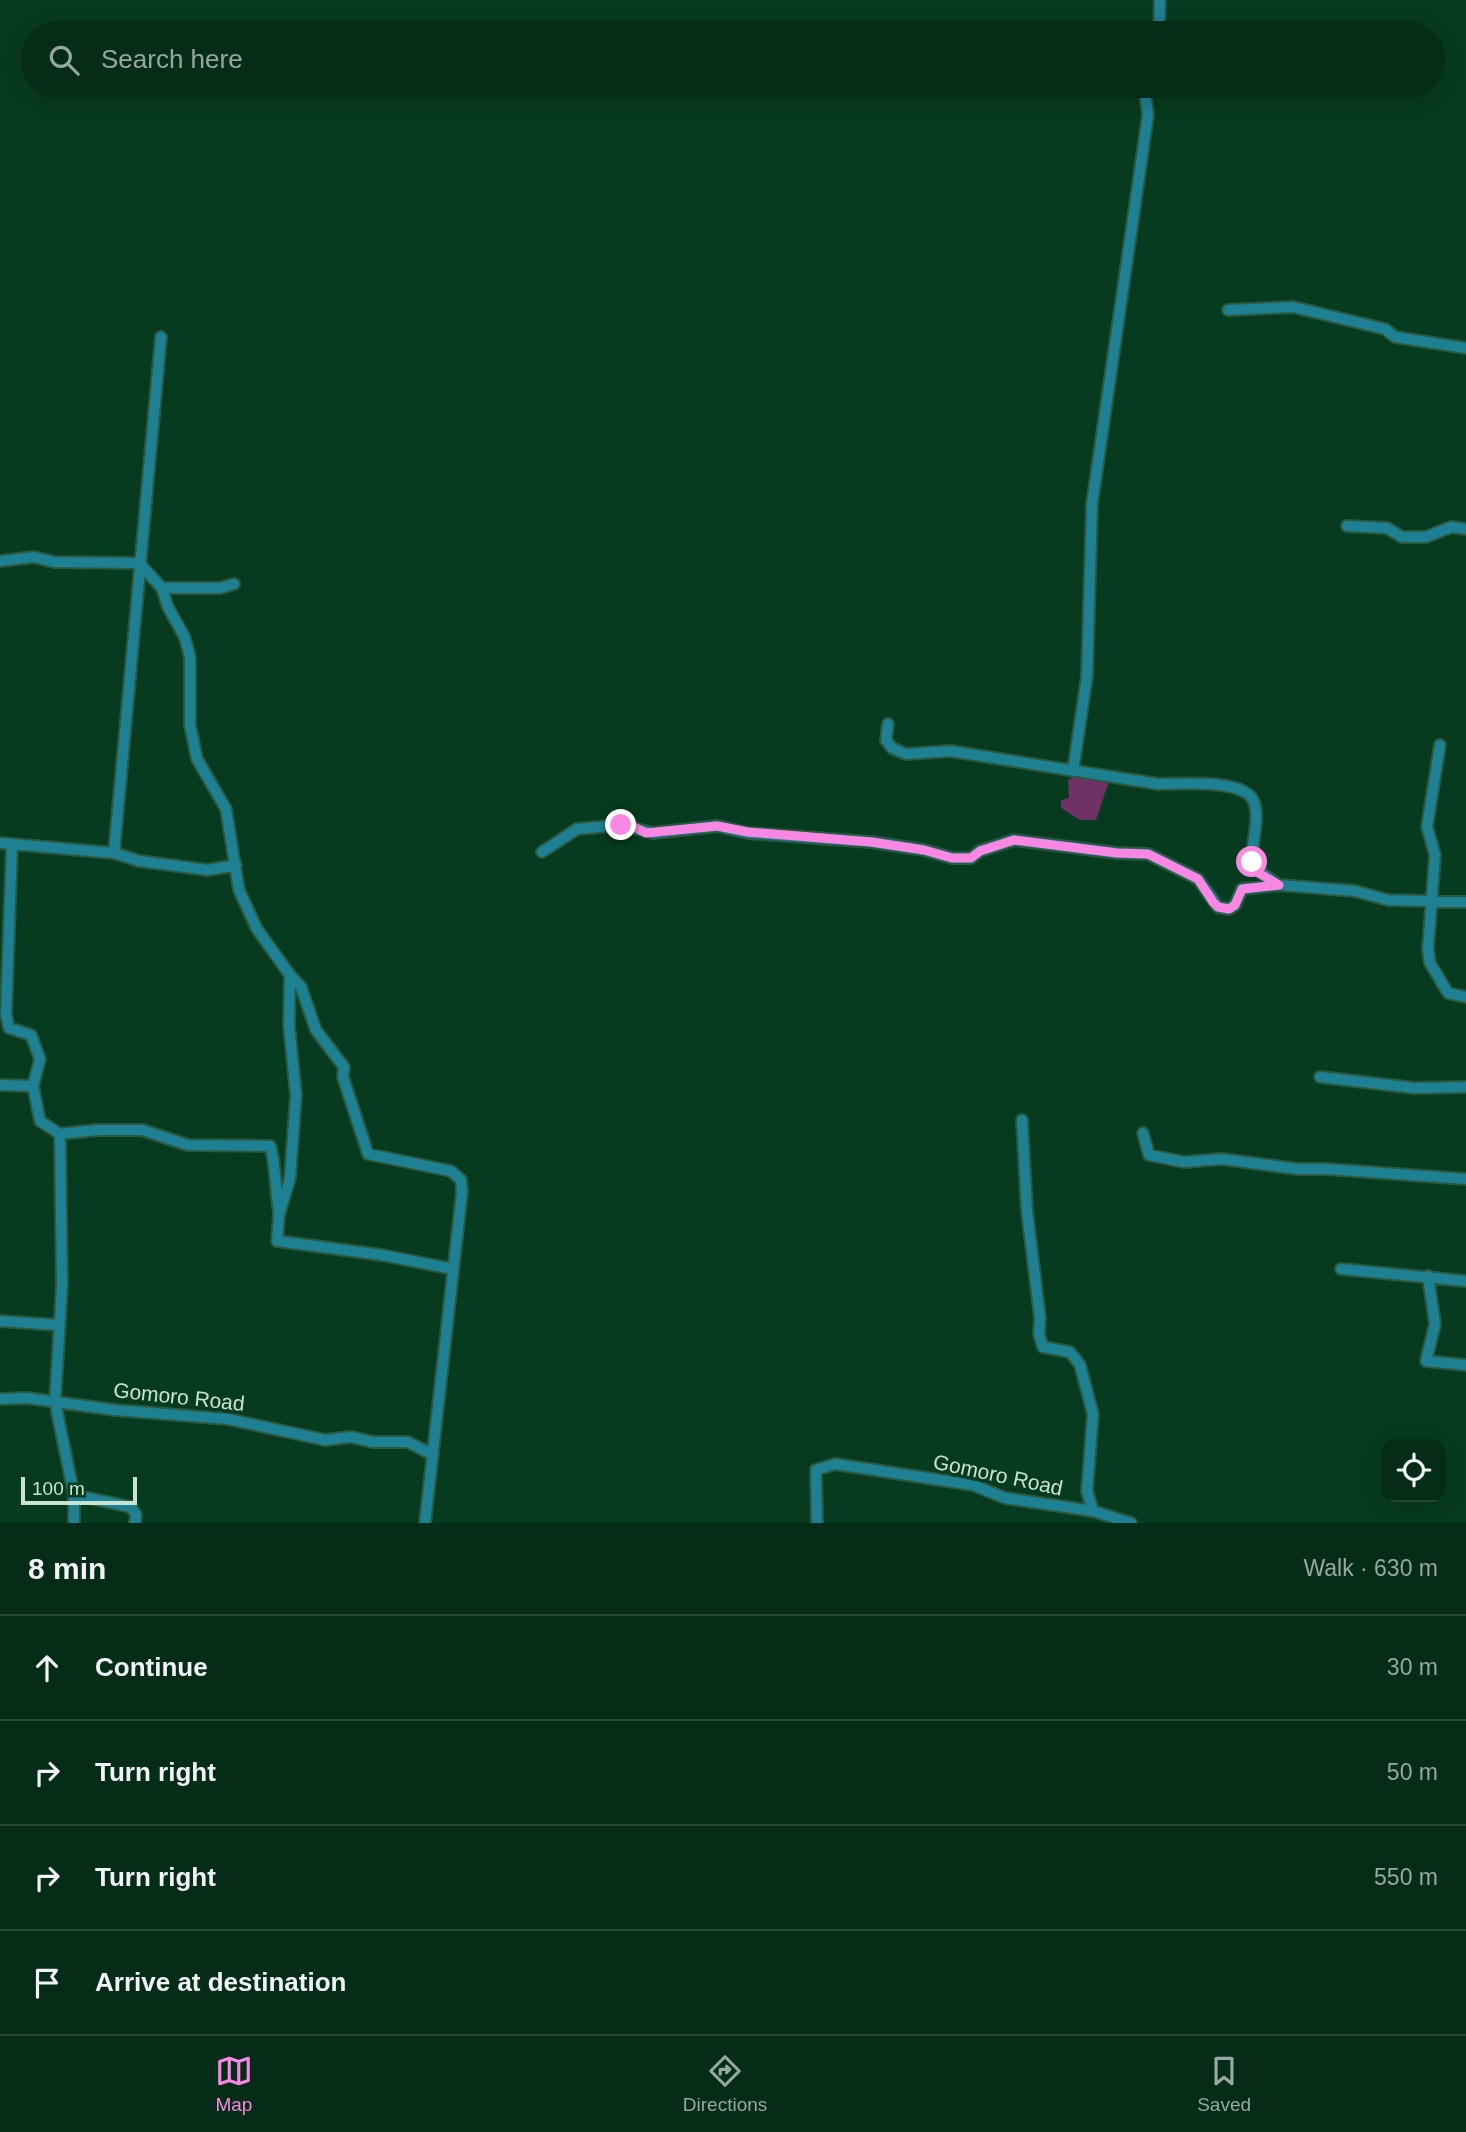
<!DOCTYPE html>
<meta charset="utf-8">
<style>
:root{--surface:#052c17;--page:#133824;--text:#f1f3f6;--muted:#97a7a1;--line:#264836;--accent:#fb87e5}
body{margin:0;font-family:Arial,sans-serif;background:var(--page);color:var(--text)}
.controls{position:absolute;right:21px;bottom:21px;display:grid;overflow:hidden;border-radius:14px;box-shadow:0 4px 18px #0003}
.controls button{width:63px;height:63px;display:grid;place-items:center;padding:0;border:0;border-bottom:2px solid var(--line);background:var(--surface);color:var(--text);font:35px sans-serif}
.scale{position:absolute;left:21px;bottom:18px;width:116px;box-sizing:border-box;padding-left:7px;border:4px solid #cae3d1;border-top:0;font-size:19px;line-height:24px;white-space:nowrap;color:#cae3d1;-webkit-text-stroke:5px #073b1f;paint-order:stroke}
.stop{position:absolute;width:21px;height:21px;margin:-16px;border:5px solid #fb87e5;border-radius:50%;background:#fff}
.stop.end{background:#fb87e5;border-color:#fff;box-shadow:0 2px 7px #0008}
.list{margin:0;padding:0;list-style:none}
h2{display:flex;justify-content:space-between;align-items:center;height:91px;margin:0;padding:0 28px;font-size:30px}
h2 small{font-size:23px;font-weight:400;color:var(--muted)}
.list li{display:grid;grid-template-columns:46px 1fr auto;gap:21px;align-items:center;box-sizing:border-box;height:105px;padding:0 28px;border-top:2px solid var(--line)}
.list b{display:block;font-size:26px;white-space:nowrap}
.list em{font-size:23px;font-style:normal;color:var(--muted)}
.icon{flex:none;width:38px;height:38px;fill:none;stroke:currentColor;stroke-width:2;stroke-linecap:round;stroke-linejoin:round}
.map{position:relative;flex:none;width:1466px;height:1523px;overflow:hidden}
.search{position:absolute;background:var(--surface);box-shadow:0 4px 18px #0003;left:21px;right:21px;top:21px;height:77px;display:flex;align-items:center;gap:18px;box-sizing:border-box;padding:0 24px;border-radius:38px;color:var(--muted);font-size:26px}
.sheet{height:511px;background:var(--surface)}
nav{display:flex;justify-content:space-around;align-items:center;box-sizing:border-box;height:98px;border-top:2px solid var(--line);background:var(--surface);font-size:19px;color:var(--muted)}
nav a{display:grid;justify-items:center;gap:4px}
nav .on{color:var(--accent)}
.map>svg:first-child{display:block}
.green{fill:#703265}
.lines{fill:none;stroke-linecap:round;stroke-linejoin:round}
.minor-casing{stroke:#2a593f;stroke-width:14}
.minor{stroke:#1e8093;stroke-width:10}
.route{stroke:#fb87e5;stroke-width:9}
.labels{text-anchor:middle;stroke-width:7;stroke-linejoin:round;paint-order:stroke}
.street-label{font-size:21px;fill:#cae3d1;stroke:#073b1f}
</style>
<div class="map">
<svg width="1466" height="1523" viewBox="0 0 1466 1523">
<rect width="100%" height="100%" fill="#073b1f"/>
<!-- green -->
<path class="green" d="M1078,775L1102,779L1108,784L1096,820H1080L1061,808V800L1069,798L1068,780Z"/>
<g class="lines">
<defs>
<path id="minor" d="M1159,33L1160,0
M1228,310L1293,307L1385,329L1395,337L1466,348
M1347,526L1387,528L1402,537H1426L1451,527L1466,529
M0,561L34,557L54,562L139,563
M139,563L162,588L168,607L185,638L190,657V725L197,759L226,809L239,890L257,929L290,975L289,1025L296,1095L290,1178L279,1215L277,1241L382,1255L453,1269
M162,588H220L234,584
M888,724L886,740L892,748L906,754L950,751L1158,784C1178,784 1245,778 1254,802C1261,821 1249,847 1253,867L1277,884
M1440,745L1427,827L1435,855L1428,949L1430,963L1448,993L1466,997
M1073,771L1087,676L1092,504L1148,115L1144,86
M0,843L114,853L139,861L208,870L236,865
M12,844L6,1015L9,1028L31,1035L40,1059L33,1086L40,1121L60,1134L62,1286L55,1402L74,1495L131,1507L136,1515L135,1523
M542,852L577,829L621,825L653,833L717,826L748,833L871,842L924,850L952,858H971L980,851L1014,840L1117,853L1148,854L1198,879L1218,907L1229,909L1235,905L1242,889L1279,885L1355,891L1388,900L1466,902
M114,853L161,337
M290,975L301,987L316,1030L344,1067L343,1077L368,1154L451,1171L461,1180L462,1192L425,1523
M1320,1077L1415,1088L1466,1087
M0,1085L33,1086
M1022,1120L1027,1211L1040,1318L1039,1334L1043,1347L1070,1352L1080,1365L1093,1414L1087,1491L1093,1511
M1143,1133L1149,1155L1184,1162L1222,1159L1297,1169H1327L1466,1179
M60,1134L97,1130H142L188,1145L270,1146C275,1157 276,1197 279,1212
M1341,1269L1466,1281
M1428,1276L1435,1324L1426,1361L1466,1365
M0,1321L58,1325
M0,1399L27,1398L115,1410L228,1419L325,1440L351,1437L373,1442H408L433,1455
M74,1495V1523
M817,1523L816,1470L835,1464L973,1485L1005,1498L1093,1511L1131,1523"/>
</defs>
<!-- minor casing -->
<use href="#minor" class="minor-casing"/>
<!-- minor -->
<use href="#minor" class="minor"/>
</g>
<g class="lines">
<!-- route -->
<path class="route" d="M621,825H630L646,833L717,826L748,832L871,842L924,850L952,858H971L980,851L1014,840L1117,853L1148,854L1198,879L1213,902L1218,907L1229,909L1235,905L1242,889L1279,885L1257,872L1252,862"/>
</g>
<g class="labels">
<!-- street labels -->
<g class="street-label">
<text transform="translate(179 1397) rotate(6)" y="7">Gomoro Road</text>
<text transform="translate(998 1475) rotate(12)" y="7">Gomoro Road</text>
</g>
</g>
</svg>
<div class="controls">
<button><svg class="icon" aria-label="locate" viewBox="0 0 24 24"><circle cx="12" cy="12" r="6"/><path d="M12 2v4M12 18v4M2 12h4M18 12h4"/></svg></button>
</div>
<div class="scale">100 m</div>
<div class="stop" style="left:1252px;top:862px"></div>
<div class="stop end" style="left:621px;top:825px"></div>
<div class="search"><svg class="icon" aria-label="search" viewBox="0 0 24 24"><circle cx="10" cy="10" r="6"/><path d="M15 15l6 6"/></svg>Search here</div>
</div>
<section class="sheet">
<h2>8 min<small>Walk · 630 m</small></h2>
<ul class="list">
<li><svg class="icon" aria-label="ahead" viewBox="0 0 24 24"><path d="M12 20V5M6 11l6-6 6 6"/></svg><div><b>Continue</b></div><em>30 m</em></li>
<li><svg class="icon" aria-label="right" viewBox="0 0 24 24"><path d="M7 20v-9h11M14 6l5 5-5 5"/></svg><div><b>Turn right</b></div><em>50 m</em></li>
<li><svg class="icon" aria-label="right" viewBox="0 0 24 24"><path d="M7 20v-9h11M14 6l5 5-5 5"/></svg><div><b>Turn right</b></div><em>550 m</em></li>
<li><svg class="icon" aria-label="arrive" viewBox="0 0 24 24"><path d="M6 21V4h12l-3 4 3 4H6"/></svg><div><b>Arrive at destination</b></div></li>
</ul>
</section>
<nav>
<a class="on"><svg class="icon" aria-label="map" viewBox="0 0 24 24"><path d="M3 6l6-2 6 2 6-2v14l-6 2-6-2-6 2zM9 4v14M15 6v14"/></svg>Map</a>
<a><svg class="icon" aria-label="directions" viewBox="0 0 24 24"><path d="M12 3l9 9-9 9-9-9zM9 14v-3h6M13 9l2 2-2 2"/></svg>Directions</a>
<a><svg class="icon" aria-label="saved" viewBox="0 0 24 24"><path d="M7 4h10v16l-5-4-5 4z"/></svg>Saved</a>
</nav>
